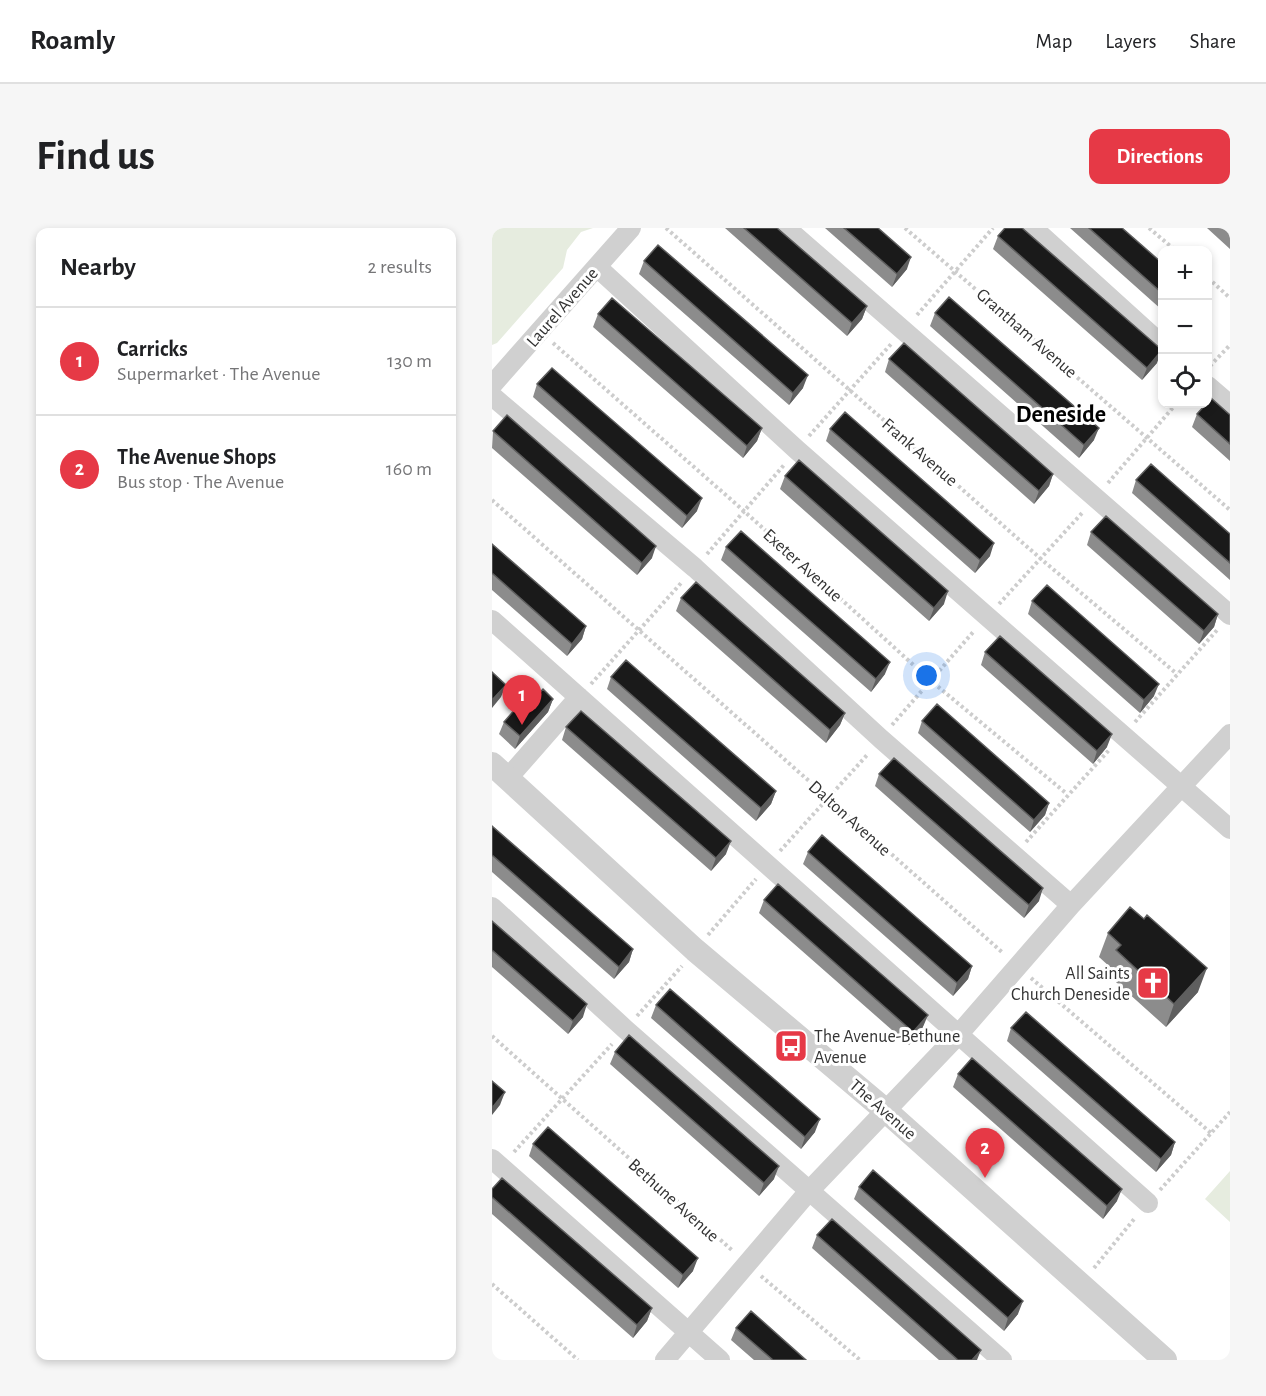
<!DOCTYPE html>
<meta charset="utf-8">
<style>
:root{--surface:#fff;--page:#f6f6f6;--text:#202124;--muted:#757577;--line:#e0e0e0;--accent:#e63946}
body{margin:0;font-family:"Alegreya Sans",sans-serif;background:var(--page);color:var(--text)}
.controls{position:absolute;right:18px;top:18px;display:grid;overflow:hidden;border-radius:12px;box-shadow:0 3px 9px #0003}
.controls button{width:54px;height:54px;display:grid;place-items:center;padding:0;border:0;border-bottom:2px solid var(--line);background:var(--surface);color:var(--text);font:30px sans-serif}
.you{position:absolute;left:435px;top:448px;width:21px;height:21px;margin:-15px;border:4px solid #fff;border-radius:50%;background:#1a73e8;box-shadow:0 0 0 9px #1a73e833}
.badge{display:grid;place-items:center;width:39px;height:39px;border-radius:50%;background:var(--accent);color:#fff;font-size:20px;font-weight:700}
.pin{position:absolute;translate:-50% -50px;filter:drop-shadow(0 2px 3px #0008)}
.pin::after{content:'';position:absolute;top:32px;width:21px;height:18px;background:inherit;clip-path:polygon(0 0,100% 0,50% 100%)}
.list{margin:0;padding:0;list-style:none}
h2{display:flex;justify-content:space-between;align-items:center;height:78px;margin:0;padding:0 24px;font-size:26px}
h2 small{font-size:20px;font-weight:400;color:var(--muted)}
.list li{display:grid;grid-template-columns:39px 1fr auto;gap:18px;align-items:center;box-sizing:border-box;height:108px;padding:0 24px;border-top:2px solid var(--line)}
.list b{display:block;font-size:22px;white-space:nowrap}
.list p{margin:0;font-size:20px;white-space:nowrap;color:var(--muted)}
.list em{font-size:20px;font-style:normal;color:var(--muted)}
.icon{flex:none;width:33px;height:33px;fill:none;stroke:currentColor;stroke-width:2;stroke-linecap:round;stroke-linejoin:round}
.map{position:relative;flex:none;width:738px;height:1132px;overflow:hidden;border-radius:12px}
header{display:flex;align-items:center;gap:36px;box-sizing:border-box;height:84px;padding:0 30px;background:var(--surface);border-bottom:2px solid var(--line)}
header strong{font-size:28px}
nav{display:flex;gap:33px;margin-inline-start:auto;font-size:21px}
.intro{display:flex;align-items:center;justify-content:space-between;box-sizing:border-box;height:144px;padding:0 36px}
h1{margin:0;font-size:42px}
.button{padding:15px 27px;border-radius:12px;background:var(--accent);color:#fff;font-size:21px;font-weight:700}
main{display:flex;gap:36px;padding:0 36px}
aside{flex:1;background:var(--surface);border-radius:12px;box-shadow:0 3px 9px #0003}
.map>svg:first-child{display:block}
.pitch{fill:#e6ecdf}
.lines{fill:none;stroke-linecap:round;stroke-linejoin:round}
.path{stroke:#cdcdcd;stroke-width:4;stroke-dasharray:3 3;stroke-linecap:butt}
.minor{stroke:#d0d0d0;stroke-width:20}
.tertiary{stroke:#d0d0d0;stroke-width:24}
.wall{fill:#8c8c8c}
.shaded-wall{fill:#5f5f5f}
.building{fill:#1a1a1a;stroke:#5f5f5f;stroke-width:1.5}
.labels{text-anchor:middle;stroke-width:6;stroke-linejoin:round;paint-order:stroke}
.street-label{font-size:18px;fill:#333;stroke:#fff}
.poi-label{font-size:18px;fill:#333;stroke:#fff;text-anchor:end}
.district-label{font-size:24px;font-weight:bold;fill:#000;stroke:#fff}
</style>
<header>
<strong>Roamly</strong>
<nav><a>Map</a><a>Layers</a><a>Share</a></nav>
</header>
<div class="intro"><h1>Find us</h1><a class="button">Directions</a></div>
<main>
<aside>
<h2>Nearby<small>2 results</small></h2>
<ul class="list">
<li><span class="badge">1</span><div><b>Carricks</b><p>Supermarket · The Avenue</p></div><em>130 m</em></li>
<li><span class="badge">2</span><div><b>The Avenue Shops</b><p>Bus stop · The Avenue</p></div><em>160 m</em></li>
</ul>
</aside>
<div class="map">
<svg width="738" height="1132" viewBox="0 0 738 1132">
<rect width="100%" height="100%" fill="#fff"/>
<!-- pitch -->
<path class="pitch" d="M0,0H101L89,4L75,22L71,40L5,115L0,117Z
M738,943V994L713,971Z"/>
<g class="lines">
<!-- path -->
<path class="path" d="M174,0L549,331L685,446
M413,0L738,282
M657,0L683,22
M716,50L738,70
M425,87L501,0
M61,115L252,283L438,452L575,566
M718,138L738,117
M317,208L400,115
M616,255L684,176
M0,272L511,725
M215,326L292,237
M507,376L591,284
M99,456L190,354
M643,494L726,401
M400,497L482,403
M534,614L618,521
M288,623L376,526
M216,707L264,651
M539,750L719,905
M145,788L190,738
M0,808L241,1023
M22,924L120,816
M668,962L738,884
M602,1040L643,990
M269,1048L368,1132
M0,1056L86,1132"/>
<!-- minor -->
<path class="minor" d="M294,0L738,387
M541,0L670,117
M105,39L305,222L738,601
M0,157L139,0
M716,158L738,177
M0,168L203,340L389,511L579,677
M0,392L656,975
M16,550L87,469
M0,679L133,801L510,1132
M0,931L228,1132
M173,1132L317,963L466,807L579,677L738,506"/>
<!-- tertiary -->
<path class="tertiary" d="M0,536L203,722L393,882L673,1132"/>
</g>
<!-- wall -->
<path class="wall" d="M233,0H285L375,78L370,91L355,108Z
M333,0H386L415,41L400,59Z
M578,0H630L670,35V82Z
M715,0H738V21Z
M506,8L665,135L650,152L501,21Z
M152,33L311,160L297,177L147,46Z
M443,85L602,212L587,230L438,98Z
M106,86L270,200L265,213L251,230L101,99Z
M397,131L561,246L557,258L542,276L393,144Z
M45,156L205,283L190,300L41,169Z
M705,186L738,187V233L700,199Z
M338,201L498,328L483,345L334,213Z
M1,203L160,330L145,347L0,220Z
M293,248L452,376L437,393L288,261Z
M644,252L738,306V352L640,265Z
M599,304L726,386L722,399L707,416L595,317Z
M0,316L94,398L90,411L75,428L0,362Z
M234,319L393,446L379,464L229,332Z
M189,370L353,485L348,497L334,515L184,383Z
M540,373L662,468L648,485L536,386Z
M493,424L615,519L601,536L489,437Z
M119,449L284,563L279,576L264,593L115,461Z
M61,471L56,484L23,521L7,506L12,494L38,475Z
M430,493L557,575L553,587L538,604L426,505Z
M74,499L234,626L219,643L70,512Z
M387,546L547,673L532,690L383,558Z
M0,598L141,721L137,734L122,751L0,644Z
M316,624L480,738L476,751L461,768L311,636Z
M272,672L431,799L417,817L267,685Z
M652,691L706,764L674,799L615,746L618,739L607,729L616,705Z
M0,693L91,789L76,806L0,739Z
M164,777L323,904L309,921L159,790Z
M519,800L683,914L679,927L664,944L515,813Z
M123,824L282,951L267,968L118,836Z
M466,846L625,973L611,991L461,859Z
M41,916L201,1043L186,1060L37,928Z
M367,959L526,1086L512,1103L362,971Z
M0,961L160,1080L155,1093L141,1110L0,986Z
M325,1007L485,1132H447L320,1020Z
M244,1100L314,1132H262L239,1112Z"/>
<!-- shaded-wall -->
<path class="shaded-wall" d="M419,29L415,41L400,59L405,46Z
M375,78L370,91L355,108L360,95Z
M670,122L665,135L650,152L655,140Z
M316,147L311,160L297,177L301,165Z
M270,200L265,213L251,230L255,218Z
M607,200L602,212L587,230L592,217Z
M561,246L557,258L542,276L547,263Z
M210,270L205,283L190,300L195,288Z
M502,315L498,328L483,345L488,332Z
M164,318L160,330L145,347L150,335Z
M456,363L452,376L437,393L442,380Z
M726,386L722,399L707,416L712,403Z
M94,398L90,411L75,428L80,416Z
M398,434L393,446L379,464L384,451Z
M667,456L662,468L648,485L652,472Z
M14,457L9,469L0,480V472Z
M61,471L56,484L23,521L28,508Z
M353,485L348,497L334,515L338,502Z
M620,506L615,519L601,536L605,523Z
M284,563L279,576L264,593L269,580Z
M557,575L553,587L538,604L542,592Z
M239,613L234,626L219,643L224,630Z
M551,660L547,673L532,690L537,677Z
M141,721L137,734L122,751L127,739Z
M480,738L476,751L461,768L465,755Z
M715,740L706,764L674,799L682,776Z
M95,776L91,789L76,806L81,793Z
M436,787L431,799L417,817L421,804Z
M13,864L8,877L0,887V880Z
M328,891L323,904L309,921L313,909Z
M683,914L679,927L664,944L669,931Z
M287,938L282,951L267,968L272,955Z
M630,961L625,973L611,991L615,978Z
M206,1030L201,1043L186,1060L191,1047Z
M531,1073L526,1086L512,1103L516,1090Z
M160,1080L155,1093L141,1110L145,1097Z
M489,1122L485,1132H480Z"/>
<!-- building -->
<path class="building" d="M252,0H285L375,78L360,95Z
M352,0H386L419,29L405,46Z
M513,0H530L670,122L655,140L506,8Z
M597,0H630L670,35V65Z
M166,17L316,147L301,165L152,33Z
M457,69L607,200L592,217L443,85Z
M120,70L270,200L255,218L106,86Z
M412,115L561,246L547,263L397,131Z
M60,140L210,270L195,288L45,156Z
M719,170L738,187V216L705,186L714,176H716V174Z
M353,184L502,315L488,332L338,201Z
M15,187L164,318L150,335L1,203Z
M307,232L456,363L442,380L293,248Z
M659,236L738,306V335L644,252Z
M614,288L726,386L712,403L599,304Z
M249,303L398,434L384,451L234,319Z
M0,316L94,398L80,416L0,345Z
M204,354L353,485L338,502L189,370Z
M555,357L667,456L652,472L540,373Z
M508,408L620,506L605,523L493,424Z
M134,432L284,563L269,580L119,449Z
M0,444L14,457L0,472Z
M51,461L61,471L28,508L12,494L33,470L38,475Z
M445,476L557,575L542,592L430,493Z
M89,483L239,613L224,630L74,499Z
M402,530L551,660L537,677L387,546Z
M0,598L141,721L127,739L0,627Z
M330,607L480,738L465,755L316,624Z
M286,656L436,787L421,804L272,672Z
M638,679L652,691L655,687L715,740L682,776L624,722L629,717L616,705Z
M0,693L95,776L81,793L0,722Z
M178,761L328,891L313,909L164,777Z
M534,784L683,914L669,931L519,800Z
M137,807L287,938L272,955L123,824Z
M480,830L630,961L615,978L466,846Z
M0,853L13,864L0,880Z
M56,899L206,1030L191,1047L41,916Z
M381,942L531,1073L516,1090L367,959Z
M10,950L160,1080L145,1097L0,969V961Z
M340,991L489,1122L480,1132H466L325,1007Z
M259,1083L314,1132H281L244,1100Z"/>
<!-- icons -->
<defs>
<symbol id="church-square" viewBox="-11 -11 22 22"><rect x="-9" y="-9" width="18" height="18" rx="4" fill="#e63946" stroke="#fff"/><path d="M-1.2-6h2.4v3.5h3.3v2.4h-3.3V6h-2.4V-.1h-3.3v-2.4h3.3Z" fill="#fff"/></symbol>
<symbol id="bus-square" viewBox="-11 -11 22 22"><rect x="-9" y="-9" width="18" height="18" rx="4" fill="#e63946" stroke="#fff"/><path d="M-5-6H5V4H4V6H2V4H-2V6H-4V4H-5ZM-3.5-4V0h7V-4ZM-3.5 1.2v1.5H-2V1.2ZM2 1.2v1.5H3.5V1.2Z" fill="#fff"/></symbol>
</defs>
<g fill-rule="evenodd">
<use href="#church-square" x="642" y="736" width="38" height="38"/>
<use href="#bus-square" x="280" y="799" width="38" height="38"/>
</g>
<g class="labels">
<!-- street labels -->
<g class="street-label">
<text transform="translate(70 79) rotate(-49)" y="6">Laurel Avenue</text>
<text transform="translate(535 105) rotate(41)" y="6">Grantham Avenue</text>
<text transform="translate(428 224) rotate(41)" y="6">Frank Avenue</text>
<text transform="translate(311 337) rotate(42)" y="6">Exeter Avenue</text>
<text transform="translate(358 590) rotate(42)" y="6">Dalton Avenue</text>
<text transform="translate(391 881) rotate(41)" y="6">The Avenue</text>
<text transform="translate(182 972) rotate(42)" y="6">Bethune Avenue</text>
</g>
<!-- poi labels -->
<g class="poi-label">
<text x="638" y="751">All Saints<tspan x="638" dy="21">Church Deneside</tspan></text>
<text x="322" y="814" text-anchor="start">The Avenue-Bethune<tspan x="322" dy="21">Avenue</tspan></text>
</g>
<!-- district labels -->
<g class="district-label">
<text x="569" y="194">Deneside</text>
</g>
</g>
</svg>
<div class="controls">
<button>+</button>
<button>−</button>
<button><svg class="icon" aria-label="locate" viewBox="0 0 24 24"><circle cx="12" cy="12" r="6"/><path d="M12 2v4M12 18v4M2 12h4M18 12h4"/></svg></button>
</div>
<div class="you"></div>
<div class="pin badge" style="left:30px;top:497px">1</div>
<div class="pin badge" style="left:493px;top:950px">2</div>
</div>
</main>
